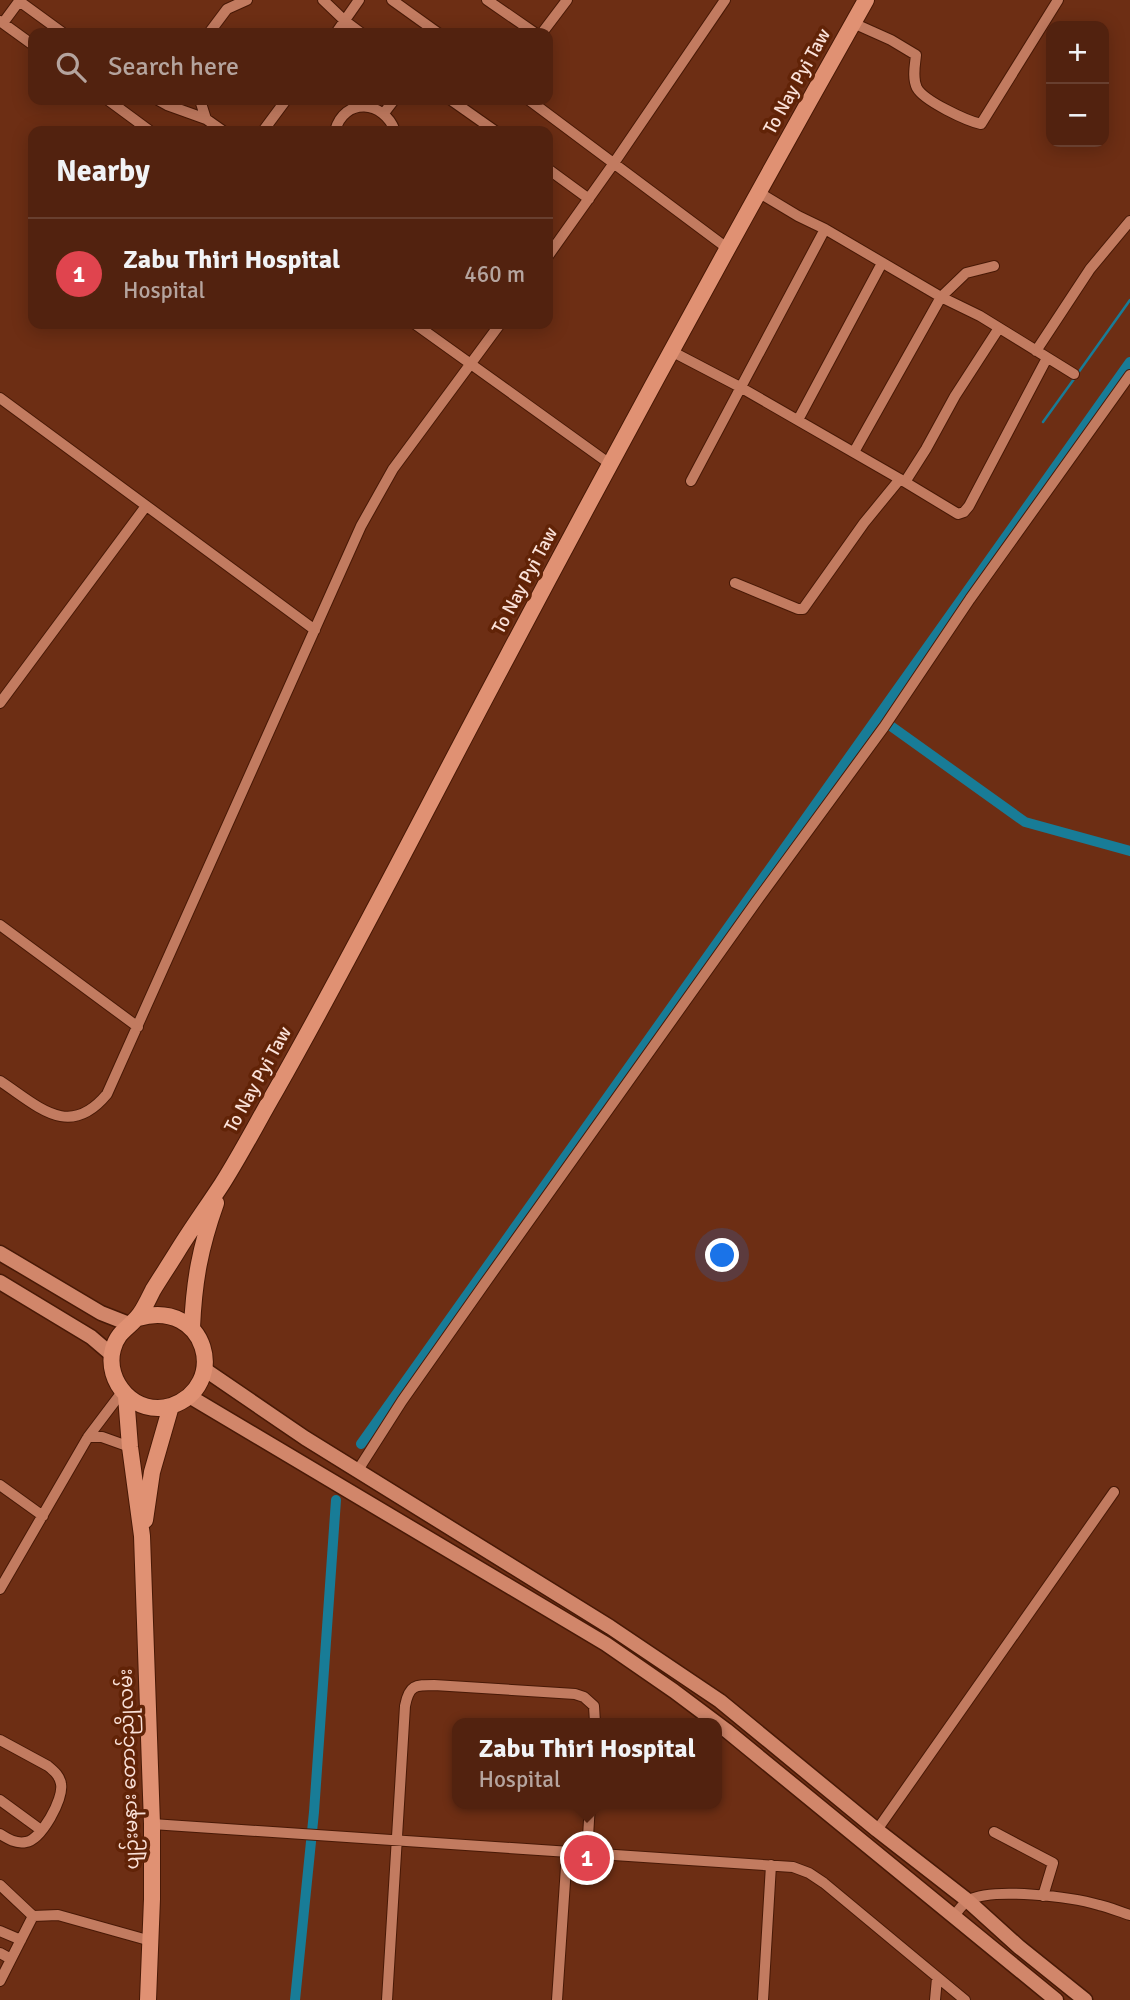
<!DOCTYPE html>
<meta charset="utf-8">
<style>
:root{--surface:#52220f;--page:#582a18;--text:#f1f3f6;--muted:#b5a49e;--line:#683f2f;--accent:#8c9099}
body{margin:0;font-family:Signika,"Noto Sans Myanmar",sans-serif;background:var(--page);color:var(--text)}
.controls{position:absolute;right:21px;top:21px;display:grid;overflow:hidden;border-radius:14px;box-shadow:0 4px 18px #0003}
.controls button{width:63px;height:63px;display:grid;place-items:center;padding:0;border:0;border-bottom:2px solid var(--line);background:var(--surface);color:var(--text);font:35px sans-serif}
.you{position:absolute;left:723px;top:1256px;width:24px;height:24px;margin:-18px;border:5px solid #fff;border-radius:50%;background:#1a73e8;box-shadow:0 0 0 10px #1a73e833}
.badge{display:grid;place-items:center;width:46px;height:46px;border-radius:50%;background:var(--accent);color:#fff;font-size:23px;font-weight:700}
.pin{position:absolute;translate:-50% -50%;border:4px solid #fff;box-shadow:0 2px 7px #0006}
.popup{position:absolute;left:452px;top:1718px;width:270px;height:91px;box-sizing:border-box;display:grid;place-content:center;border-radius:14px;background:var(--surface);filter:drop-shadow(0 2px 5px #0005);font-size:23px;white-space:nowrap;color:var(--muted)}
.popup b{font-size:26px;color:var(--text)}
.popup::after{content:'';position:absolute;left:50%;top:100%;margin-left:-14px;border:14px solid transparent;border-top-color:var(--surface)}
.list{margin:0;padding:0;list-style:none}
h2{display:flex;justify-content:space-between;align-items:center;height:91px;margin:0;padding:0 28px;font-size:30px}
h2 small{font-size:23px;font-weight:400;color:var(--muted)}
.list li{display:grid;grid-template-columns:46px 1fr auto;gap:21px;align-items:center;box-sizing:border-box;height:112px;padding:0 28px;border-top:2px solid var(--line)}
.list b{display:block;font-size:26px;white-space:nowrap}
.list p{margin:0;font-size:23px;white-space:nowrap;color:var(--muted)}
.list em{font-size:23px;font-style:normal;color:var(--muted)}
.icon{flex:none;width:38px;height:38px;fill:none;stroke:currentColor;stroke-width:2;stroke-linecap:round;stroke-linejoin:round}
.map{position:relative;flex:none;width:1130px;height:2000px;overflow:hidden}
.search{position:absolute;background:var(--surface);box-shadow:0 4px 18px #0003;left:28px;top:28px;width:525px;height:77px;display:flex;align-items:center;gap:18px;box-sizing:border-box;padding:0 24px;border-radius:14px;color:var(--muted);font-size:26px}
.panel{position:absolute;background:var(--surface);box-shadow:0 4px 18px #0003;left:28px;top:126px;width:525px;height:203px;border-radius:14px}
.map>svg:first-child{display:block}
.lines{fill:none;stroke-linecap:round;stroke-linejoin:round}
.stream{stroke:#187c97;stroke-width:2.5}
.canal{stroke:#187c97;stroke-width:10}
.street-casing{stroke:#481906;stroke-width:12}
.secondary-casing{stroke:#481906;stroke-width:17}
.primary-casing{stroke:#481906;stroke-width:18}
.street{stroke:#c27b60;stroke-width:10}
.secondary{stroke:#d1866a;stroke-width:14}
.primary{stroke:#e09173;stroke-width:16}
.labels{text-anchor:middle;stroke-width:7;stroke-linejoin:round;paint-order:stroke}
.street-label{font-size:19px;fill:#fae1d9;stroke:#612307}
</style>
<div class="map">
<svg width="1130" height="2000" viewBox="0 0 1130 2000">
<rect width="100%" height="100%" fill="#6d2e14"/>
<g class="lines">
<!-- stream -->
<path class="stream" d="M1078,373L1130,300
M1043,422L1074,379"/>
<!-- canal -->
<path class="canal" d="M881,719L1025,822L1130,851
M361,1444L1130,362
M295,2000L314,1812L336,1500"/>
<defs>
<path id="street" d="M323,0L345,21L361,33
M392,0L438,33
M487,0L535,33
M19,1L63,33
M0,21L33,45
M3,23L20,0
M853,23L891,40L916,55C915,65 912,78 917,88C924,101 967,121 981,124L1058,0
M209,33L227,9L247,0
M336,33L359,0
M542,33L567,0
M108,100L150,131
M158,100L167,105L206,119
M200,100L206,119L223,131
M451,100L495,131
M529,100L727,248
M384,113L394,100
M263,131L286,100
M335,131C344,97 384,100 395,131
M548,169L589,199
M758,192L798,216L825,229
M548,256L614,163L725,0
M415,324L610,464
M671,351L740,387L905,482L958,514L964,512L969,506L1047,358
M1036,351L1090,269L1130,221
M0,398L315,630
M798,420L882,263
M854,452L941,297L966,273L994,266
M691,481L825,229L941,297L980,316L1074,374
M905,482L926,449L955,396L999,328
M735,583L798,609H803L864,523L900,479
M0,703L146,506
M0,925L138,1027
M0,1081C38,1106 69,1140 107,1094L361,526L393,469L500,324
M88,1437H102L130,1447
M358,1470L402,1401L485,1283L756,902L884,727L970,599L1130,375
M0,1485L43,1516
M0,1589L88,1437L122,1392
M0,1740L48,1766C54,1771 60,1776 61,1784C64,1799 41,1840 26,1842C16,1844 8,1839 0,1834
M0,1800L41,1830
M152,1824L793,1867L809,1873L824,1883L965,2000
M877,1830L1114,1492
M994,1832L1053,1863L1043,1896
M587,1853L590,1804
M0,1885L33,1916L58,1915L151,1941
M954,1916C958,1911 963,1903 969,1900C993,1887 1072,1897 1099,1905C1109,1907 1120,1912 1130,1915
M0,1931L21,1940
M0,1953L11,1959
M0,1981L33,1916
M387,2000L405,1706C409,1685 415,1685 434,1685L575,1694L584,1697L594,1706L595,1723
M557,2000L567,1852
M763,2000L771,1865
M935,2000L937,1978"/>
<path id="secondary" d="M0,1253L101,1313L129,1324
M0,1282L91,1337L111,1354
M204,1369L305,1438L610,1627L720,1701L877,1830L967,1900L1019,1947L1085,2000
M189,1396L606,1644L674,1691L726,1730L1056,2000"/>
<path id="primary" d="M138,1318C207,1298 230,1386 171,1406C136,1417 104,1382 113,1349C118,1330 130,1328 140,1314C145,1307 149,1298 153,1290C161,1277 169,1265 177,1252C191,1229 207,1207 222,1184C241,1154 258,1121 276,1090C356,949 429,803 506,659C623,438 743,218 866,0
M192,1328C194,1281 200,1248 216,1203
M126,1396L130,1447L142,1536L152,1824V1899L148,2000
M145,1520L152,1472L171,1406"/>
</defs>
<!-- street casing -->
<use href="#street" class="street-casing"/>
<!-- secondary casing -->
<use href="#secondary" class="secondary-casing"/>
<!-- primary casing -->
<use href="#primary" class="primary-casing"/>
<!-- street -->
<use href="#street" class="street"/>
<!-- secondary -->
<use href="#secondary" class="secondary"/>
<!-- primary -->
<use href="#primary" class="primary"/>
</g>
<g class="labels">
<!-- street labels -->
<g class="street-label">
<text transform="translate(796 81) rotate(-61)" y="7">To Nay Pyi Taw</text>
<text transform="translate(524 580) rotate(-62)" y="7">To Nay Pyi Taw</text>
<text transform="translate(257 1079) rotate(-61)" y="7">To Nay Pyi Taw</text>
<text transform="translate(128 1769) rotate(-92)" y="7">ပျဉ်းမနား တောင်ညိုလမ်း</text>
</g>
</g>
</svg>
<div class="controls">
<button>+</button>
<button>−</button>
</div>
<div class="you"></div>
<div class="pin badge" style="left:587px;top:1858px;background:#e0444e">1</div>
<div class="popup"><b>Zabu Thiri Hospital</b>Hospital</div>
<div class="search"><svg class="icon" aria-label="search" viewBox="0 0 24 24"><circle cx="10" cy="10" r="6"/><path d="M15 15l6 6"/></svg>Search here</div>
<section class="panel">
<h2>Nearby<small></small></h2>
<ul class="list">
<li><span class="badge" style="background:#e0444e">1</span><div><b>Zabu Thiri Hospital</b><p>Hospital</p></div><em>460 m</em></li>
</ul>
</section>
</div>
